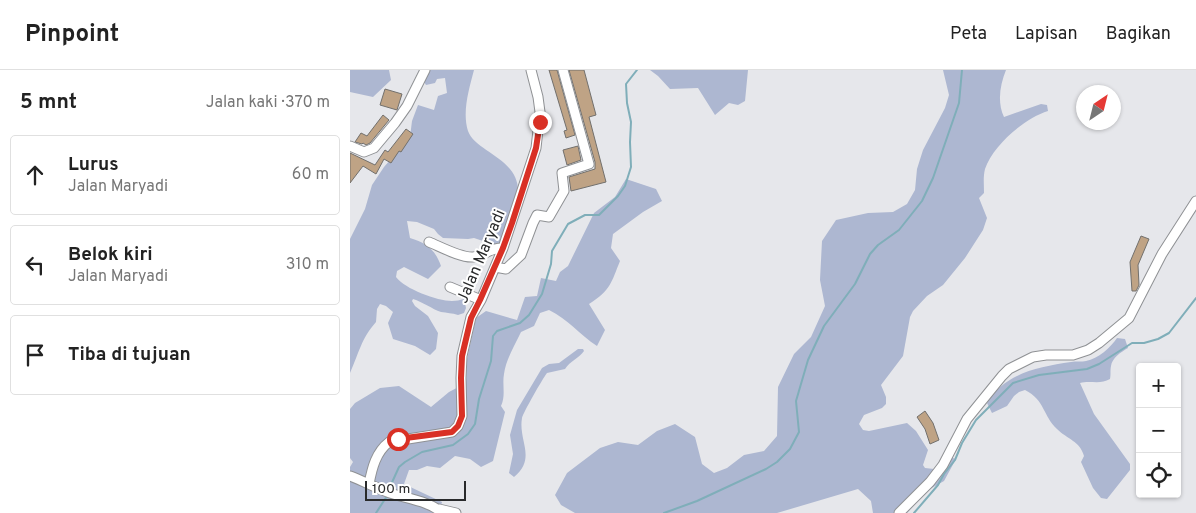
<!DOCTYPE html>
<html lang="id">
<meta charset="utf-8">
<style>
:root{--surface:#fff;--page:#f2f2f2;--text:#222;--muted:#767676;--line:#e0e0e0}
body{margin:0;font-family:Overpass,sans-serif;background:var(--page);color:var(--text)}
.controls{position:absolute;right:15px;bottom:15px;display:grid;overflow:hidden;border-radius:5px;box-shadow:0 1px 4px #0004}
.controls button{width:45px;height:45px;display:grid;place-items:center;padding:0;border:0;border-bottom:1px solid var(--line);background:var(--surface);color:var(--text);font:25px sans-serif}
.compass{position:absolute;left:726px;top:15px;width:45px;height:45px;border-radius:50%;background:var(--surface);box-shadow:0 1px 4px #0004;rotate:35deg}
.scale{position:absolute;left:15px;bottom:12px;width:101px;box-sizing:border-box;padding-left:5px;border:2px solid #292a2b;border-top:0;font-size:14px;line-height:18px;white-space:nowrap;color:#292a2b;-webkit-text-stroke:4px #fff;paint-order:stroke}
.stop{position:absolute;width:15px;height:15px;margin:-11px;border:4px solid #d93025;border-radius:50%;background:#fff}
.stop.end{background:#d93025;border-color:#fff;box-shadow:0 1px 5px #0008}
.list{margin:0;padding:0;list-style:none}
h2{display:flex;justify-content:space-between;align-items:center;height:65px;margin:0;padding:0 20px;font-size:21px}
h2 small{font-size:16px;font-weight:400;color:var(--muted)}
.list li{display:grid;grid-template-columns:32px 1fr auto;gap:15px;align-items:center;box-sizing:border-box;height:80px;margin:0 10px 10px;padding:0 10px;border:1px solid var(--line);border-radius:5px}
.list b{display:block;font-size:19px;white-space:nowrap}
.list p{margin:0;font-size:16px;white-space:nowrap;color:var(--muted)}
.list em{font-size:16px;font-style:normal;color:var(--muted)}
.icon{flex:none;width:28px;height:28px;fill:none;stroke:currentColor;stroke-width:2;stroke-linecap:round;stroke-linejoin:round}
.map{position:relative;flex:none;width:846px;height:443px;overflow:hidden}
header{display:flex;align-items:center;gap:30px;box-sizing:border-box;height:70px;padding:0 25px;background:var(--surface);border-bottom:1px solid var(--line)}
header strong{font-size:24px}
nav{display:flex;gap:28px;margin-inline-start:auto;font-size:18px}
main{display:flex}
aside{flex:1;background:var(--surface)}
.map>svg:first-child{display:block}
.green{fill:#adb7d1}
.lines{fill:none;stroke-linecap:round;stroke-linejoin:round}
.stream{stroke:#7faeb9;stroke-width:2}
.building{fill:#bfa385;stroke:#72706d}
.minor-casing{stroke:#8f9194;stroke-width:11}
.minor{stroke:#fff;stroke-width:9}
.route{stroke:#d93025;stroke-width:6}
.labels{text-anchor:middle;stroke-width:4;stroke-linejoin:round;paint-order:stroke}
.street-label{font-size:16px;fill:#292a2b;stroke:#fff}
</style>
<header>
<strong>Pinpoint</strong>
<nav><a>Peta</a><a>Lapisan</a><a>Bagikan</a></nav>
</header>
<main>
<aside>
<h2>5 mnt<small>Jalan kaki · 370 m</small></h2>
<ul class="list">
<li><svg class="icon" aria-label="ahead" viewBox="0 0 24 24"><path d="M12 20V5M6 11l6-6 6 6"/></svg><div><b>Lurus</b><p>Jalan Maryadi</p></div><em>60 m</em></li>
<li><svg class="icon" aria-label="left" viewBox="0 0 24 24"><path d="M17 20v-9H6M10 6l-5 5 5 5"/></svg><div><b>Belok kiri</b><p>Jalan Maryadi</p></div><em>310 m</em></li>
<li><svg class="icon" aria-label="arrive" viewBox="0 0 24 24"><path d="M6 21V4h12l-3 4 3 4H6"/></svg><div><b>Tiba di tujuan</b></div></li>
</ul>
</aside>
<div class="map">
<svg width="846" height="443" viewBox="0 0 846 443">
<rect width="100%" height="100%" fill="#e6e7eb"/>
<!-- green -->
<path class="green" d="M0,0H39L41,10L23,27L0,22Z
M75,0H124C119,19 112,42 118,61C126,83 171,88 168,125C167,137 155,160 151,172L145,175L124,168L118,169L93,168L88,164L84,159L67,152L57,151L60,168C76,173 85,179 91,196L78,209L54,197L47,201L46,207C55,219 87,231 102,231C106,231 110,230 114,229L116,238L114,243L108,245C102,243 97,243 91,242C82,239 73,232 63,229L62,231L65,236L78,246L88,263L86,279L80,285L65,276L43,269L38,253L43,242L36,236L30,234L27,239L26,252C11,269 9,283 0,303V169L15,139L22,115L34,97L60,67L62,51L68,35L84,40L88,26L97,23L95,8L87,9L85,13L76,15L73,10Z
M300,0H398L395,31L388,35L379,33L365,45L348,18L320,19L308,6Z
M593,0H656C650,15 647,32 654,47L691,34L697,35L698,41C675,48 643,75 635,99C633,107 634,115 634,123L629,128L637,148L633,160L615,188L593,215L577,226L563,241L560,247L553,286L531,315L536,327V334L532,338L514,345L509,354L513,360L519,361L557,353L566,361L578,380L573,395L575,398L584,399L599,387L606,389L594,411L578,420L557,443H523L521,431L508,419L427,443H225L211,435L205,425L217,403L250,378L268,372L288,375L307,361L325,354L345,367L352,394L364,403L377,398L394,385L414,381L427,366L428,317L444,284L461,267L475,236L470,210L472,171L486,150L518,143L543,142L557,134L565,120L567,99L573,80L595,38L599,25Z
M276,109L306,119L312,131L293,142L263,164L261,178L270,191C261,213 261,220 239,234L255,260L247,276C230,265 218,249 199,240L190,243L184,256L171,262C165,275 156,289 154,304C152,315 156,325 151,336L155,342L143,391L131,397L120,389L105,386L90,398L77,396L67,400H59L54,414L92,432L89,443H0V397L3,392L0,388V339L5,333L30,318L49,316L81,337L99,322L116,313L117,289L126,248L136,241L167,250L175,227L187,226L191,208L206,211L210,202L218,196L244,143L265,127Z
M767,268L775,269L778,278C771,282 762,288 761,296C760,301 761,304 760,309C750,315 740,310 730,313L744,344L780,394V400L757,429L751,428L743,418L731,392L734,386C730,371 717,369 707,359C693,346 695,330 675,320L669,322L664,326L657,336L642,343L637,333C655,303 688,297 721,292C726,291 732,292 736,291C748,289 761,277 767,268Z
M228,279H233L234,281C229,288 220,291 215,299L197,303C193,308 173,343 172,348C168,371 187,388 164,407L159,403L163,384L160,365L167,340L192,298L199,294L209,293Z"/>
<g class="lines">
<!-- stream -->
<path class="stream" d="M39,419L49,397L55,392L72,382L103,375L118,364L125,354L129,329L141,291L143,266L147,261L170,253L179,245L192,224L201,194L202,181L218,154L235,145H249L268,126L275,116L281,97L280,72L281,52L277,33L276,14L287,0
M26,443L37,426
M314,443L347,431L416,399L427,392L440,379L449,362L446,331L458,290L474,256L505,214L520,184L528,175L549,160L572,131L583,108L609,33L612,0
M564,443L588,415L594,404L605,390L612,373L626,350L663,313L689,305L737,299L749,294L782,273H794L808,269L819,263L846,228"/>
</g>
<!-- building -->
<path class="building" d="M199,0H207L225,65L216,68L214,61L217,60Z
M219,0H234L246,45L239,47L256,112L221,121L219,107L245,99V92Z
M35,19L52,24L47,40L30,35Z
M33,45L39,50L20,73L16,75L13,73L12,74L5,72L11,63L17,66Z
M56,59L63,64L51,82L49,81L41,93L34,89L26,104L13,96L0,113V83L25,95L35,80L38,82Z
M228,76L231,90L217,95L213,80Z
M791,166L799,169L788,195L789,215L786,221H782L780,192Z
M575,341L583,353L589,370L580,374L575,359L567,347Z"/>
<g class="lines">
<defs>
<path id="minor" d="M0,76L14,82L24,78L45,53L57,36L75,0
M79,172C91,177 111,188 123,187C136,186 137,178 153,178
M145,197L156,199L171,185L183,153L187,145L199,147L214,121L212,103L239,94L213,0
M100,217L131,230
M0,406C13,411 26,418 40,423C54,428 83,432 91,443
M19,414C22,398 26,382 39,372L102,362L108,356L112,346L111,308L112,286L121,247L131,230L153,178L186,78L190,42L188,27L181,0
M89,439L106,443
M549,443L580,412L593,395L617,349L652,306L659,299L683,287L696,285H723L738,280L749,273L779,248L812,184L846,131"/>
</defs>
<!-- minor casing -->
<use href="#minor" class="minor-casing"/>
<!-- minor -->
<use href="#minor" class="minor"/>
</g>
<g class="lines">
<!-- route -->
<path class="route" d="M48,369L102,362L108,356L112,346L111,308L112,286L121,248L130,230L153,178L162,153L186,78L190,52"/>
</g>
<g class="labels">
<!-- street labels -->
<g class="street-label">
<text transform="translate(130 186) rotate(-67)" y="6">Jalan Maryadi</text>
</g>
</g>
</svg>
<div class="controls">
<button>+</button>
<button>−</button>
<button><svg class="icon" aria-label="locate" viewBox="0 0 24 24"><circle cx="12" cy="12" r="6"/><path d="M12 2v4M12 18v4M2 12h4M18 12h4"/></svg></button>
</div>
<svg class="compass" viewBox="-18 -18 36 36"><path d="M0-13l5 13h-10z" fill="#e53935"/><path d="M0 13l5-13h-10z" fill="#767676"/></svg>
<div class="scale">100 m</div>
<div class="stop" style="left:48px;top:369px"></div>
<div class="stop end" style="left:190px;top:52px"></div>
</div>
</main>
